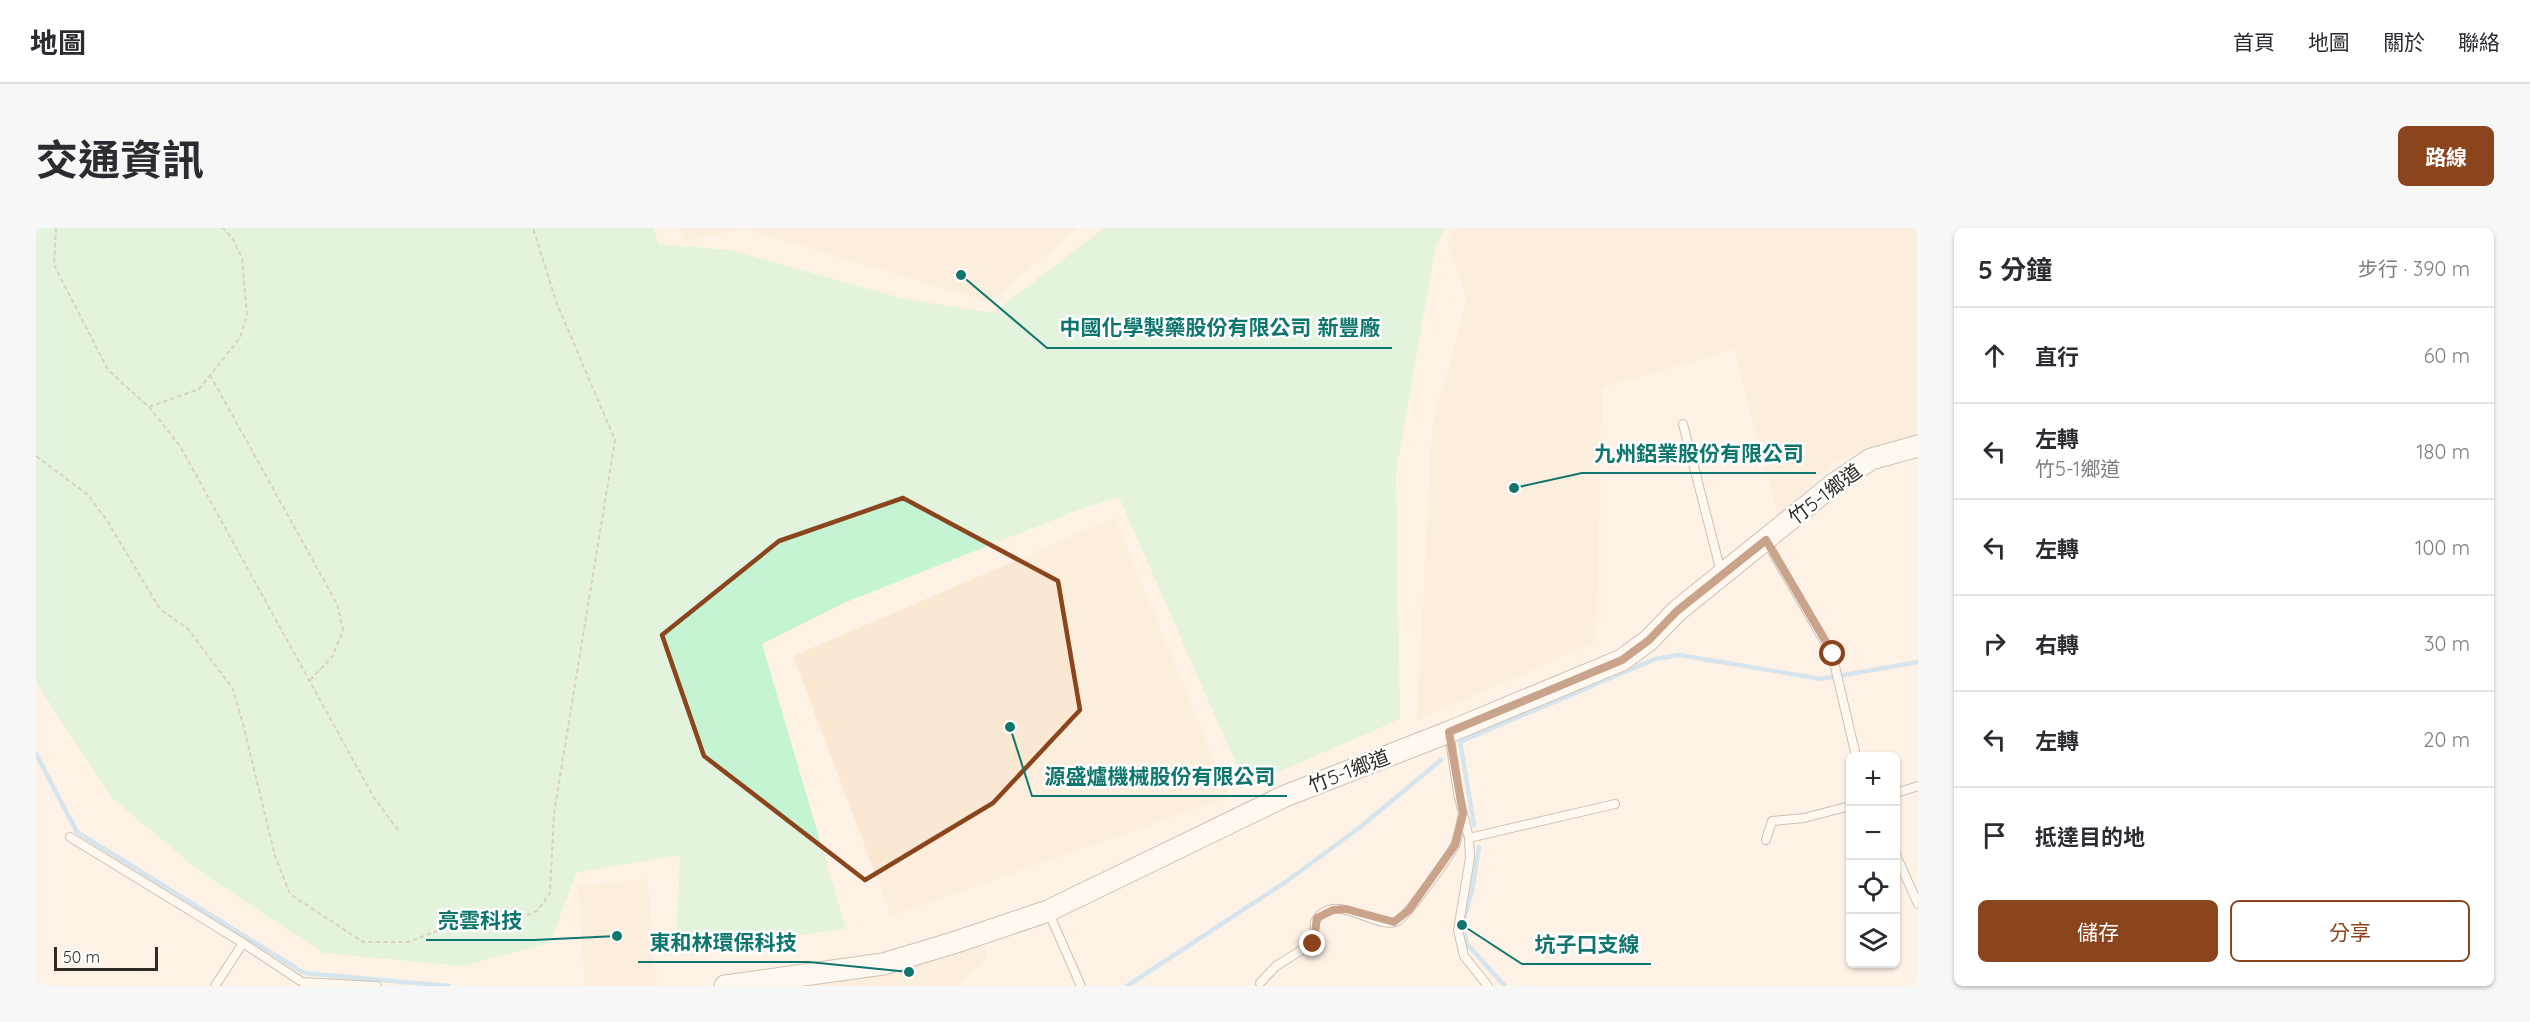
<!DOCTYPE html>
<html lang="zh-TW">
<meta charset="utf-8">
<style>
:root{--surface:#fff;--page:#f7f7f7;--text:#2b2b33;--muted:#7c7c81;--line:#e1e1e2;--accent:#8b451d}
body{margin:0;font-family:Quicksand,"Noto Sans TC",sans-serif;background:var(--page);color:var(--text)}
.controls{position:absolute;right:18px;bottom:18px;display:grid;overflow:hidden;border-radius:9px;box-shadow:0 2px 4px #0004}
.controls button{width:54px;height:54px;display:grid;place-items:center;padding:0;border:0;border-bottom:2px solid var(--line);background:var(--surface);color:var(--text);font:30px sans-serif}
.scale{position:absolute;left:18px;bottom:15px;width:104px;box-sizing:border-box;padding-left:6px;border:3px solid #302b25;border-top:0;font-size:16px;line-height:21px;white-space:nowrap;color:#302b25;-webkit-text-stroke:4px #fff;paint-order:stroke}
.stop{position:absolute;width:18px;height:18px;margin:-14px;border:4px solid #8b451d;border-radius:50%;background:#fff}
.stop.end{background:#8b451d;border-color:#fff;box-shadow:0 2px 6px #0008}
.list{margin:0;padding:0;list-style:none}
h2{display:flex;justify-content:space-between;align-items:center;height:78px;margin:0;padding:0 24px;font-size:26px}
h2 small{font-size:20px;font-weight:400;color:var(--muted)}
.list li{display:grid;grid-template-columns:39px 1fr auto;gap:18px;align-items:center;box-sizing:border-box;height:96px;padding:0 24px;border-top:2px solid var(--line)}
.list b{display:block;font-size:22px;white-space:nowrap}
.list p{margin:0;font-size:20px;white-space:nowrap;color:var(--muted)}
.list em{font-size:20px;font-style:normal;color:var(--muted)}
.actions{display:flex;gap:12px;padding:18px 24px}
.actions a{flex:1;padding:14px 0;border:2px solid var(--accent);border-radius:9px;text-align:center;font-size:21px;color:var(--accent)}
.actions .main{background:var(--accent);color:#fff}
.icon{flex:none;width:33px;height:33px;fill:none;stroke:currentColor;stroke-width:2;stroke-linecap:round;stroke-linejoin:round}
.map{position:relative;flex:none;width:1882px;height:758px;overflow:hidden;border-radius:9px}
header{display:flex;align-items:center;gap:36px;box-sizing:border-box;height:84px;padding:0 30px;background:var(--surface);border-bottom:2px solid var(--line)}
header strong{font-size:28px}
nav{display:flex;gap:33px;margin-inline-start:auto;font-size:21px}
.intro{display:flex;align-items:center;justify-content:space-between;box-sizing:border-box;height:144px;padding:0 36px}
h1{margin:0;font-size:42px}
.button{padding:15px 27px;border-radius:9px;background:var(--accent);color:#fff;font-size:21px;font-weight:700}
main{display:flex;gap:36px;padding:0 36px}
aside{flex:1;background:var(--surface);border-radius:9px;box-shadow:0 2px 4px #0004}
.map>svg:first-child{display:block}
.built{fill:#fbe8d3}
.green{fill:#c4f4d4}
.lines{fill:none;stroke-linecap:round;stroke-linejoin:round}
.stream{stroke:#a7d3f5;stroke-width:4.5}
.service-casing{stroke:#918477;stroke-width:10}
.tertiary-casing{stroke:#918477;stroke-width:23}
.path{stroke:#b1a79d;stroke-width:2;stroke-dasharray:4.5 3;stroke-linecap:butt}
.service{stroke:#fff;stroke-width:8}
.tertiary{stroke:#fff;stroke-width:21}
.route{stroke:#8b451d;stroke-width:8}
.marked{fill:none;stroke:#8b451d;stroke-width:4.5;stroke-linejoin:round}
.labels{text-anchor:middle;stroke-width:5;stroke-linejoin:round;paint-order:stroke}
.street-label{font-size:20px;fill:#302b25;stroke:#fff}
.leader{fill:none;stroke:#0f766e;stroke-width:2}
.callout-dot{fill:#0f766e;stroke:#fff;stroke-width:2}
.callout-label{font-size:21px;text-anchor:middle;font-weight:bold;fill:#0f766e;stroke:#fff;stroke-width:5;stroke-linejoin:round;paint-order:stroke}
</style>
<header>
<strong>地圖</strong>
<nav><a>首頁</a><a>地圖</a><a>關於</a><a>聯絡</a></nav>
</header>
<div class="intro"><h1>交通資訊</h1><a class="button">路線</a></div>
<main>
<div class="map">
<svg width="1882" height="758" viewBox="0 0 1882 758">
<rect width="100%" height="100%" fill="#fef2e6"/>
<!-- built -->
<path class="built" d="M643,0H1042L953,74L709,1L647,13Z
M1419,0H1882V207L1800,233L1742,287L1698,121L1566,160L1560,414L1381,492L1396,202L1431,70L1411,14Z
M1079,290L1193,569L855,688L757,428Z
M612,651L620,758H549L542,657Z
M948,718L951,731L918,758H742Z"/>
<!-- green -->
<path class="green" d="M0,0H618L622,16L694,22L869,71L957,85L1068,0H1410L1400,17L1360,244L1364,491L1210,558L1083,269L1047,280L808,375L726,416L810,701L640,722L644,627L541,644L514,715L427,738L287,725L166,645L75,569L0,454Z"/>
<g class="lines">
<!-- stream -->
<path class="stream" d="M1424,513L1438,597
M1424,514L1619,431L1643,427L1785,451L1882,434
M0,526L41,604L268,745L413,758
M1443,619L1436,663L1426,697L1431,716L1469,758
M1091,758L1251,653L1323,600L1405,532"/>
<defs>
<path id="service" d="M1647,196L1685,344
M1730,313L1796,426L1820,528
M1413,504L1422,565L1433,610L1434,630L1422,702L1428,728L1452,758
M1860,565L1882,558
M34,609L207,715L266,754L341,758
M1433,610L1579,576
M1730,612L1736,593L1768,590L1814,578
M1860,627L1882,676
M1012,683L1045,758
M1224,755L1240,738L1277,715L1279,694C1297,661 1338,701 1360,694C1369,691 1414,628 1419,617C1423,608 1424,596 1427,586
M179,758L207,715"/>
<path id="tertiary" d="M689,758L847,736L917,715L1012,683L1249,568L1413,504L1586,432L1613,412L1641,383L1798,256L1835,231L1882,218"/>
</defs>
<!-- service casing -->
<use href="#service" class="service-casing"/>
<!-- tertiary casing -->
<use href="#tertiary" class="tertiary-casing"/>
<!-- path -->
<path class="path" d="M20,0L18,37L72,142L113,179L144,218L337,568L362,602
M174,147L301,376L307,402L296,429L274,452
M113,179L163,161L204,110L211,87L206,30L197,11L187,0
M0,228L52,267L72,294L124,381L152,401L197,461L207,496L239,628L254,666L327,714H372L438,689L474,694L501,683L514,665L518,585L579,212L521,76L497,0"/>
<!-- service -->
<use href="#service" class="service"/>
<!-- tertiary -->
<use href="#tertiary" class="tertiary"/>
</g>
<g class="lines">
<!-- route -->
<path class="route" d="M1277,716L1281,690L1297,682L1310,681L1358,694L1373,682L1419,617L1427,586L1413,504L1586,432L1613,412L1641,383L1730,312L1797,426"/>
</g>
<!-- marked area -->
<path d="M0 0H1882V758H0ZM867,270L1022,353L1044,482L957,575L829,652L668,528L626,407L743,313Z" fill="#fef2e6" fill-opacity=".55" fill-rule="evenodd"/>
<path class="marked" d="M867,270L1022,353L1044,482L957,575L829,652L668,528L626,407L743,313Z"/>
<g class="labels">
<!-- street labels -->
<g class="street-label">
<text transform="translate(1789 266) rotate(-37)" y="7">竹5-1鄉道</text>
<text transform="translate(1313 543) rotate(-21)" y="7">竹5-1鄉道</text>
</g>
</g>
<!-- callouts -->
<path class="leader" d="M925 47L1011 120H1356M1478 260L1546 245H1780M974 499L996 568H1251M581 708L498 712H390M873 744L773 734H602M1426 697L1486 736H1615"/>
<g class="callout-dot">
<circle cx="925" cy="47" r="6"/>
<circle cx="1478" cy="260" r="6"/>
<circle cx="974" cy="499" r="6"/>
<circle cx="581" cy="708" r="6"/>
<circle cx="873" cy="744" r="6"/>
<circle cx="1426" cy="697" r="6"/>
</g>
<g class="callout-label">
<text x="1184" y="107">中國化學製藥股份有限公司 新豐廠</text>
<text x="1663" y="233">九州鋁業股份有限公司</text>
<text x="1124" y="556">源盛爐機械股份有限公司</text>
<text x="444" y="700">亮雲科技</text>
<text x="687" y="722">東和林環保科技</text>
<text x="1551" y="724">坑子口支線</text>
</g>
</svg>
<div class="controls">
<button>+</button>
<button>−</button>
<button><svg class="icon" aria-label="locate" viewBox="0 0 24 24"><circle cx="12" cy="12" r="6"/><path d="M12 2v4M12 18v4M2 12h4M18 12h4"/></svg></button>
<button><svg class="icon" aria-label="layers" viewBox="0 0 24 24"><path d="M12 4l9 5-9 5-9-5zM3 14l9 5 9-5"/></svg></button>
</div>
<div class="scale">50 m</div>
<div class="stop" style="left:1797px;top:426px"></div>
<div class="stop end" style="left:1277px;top:716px"></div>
</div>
<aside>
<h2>5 分鐘<small>步行 · 390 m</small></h2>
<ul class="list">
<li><svg class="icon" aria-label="ahead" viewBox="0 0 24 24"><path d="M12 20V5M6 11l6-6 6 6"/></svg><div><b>直行</b></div><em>60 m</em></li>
<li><svg class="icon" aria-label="left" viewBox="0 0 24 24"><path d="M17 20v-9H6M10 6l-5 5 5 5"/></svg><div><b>左轉</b><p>竹5-1鄉道</p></div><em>180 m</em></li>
<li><svg class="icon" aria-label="left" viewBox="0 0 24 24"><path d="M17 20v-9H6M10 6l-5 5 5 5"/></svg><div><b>左轉</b></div><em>100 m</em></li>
<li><svg class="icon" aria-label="right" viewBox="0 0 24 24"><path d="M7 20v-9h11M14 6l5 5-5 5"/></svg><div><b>右轉</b></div><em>30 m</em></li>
<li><svg class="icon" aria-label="left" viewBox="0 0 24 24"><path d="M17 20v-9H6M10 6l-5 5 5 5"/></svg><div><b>左轉</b></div><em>20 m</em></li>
<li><svg class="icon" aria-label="arrive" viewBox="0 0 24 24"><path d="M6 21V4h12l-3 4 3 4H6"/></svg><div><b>抵達目的地</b></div></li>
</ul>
<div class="actions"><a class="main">儲存</a><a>分享</a></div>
</aside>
</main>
